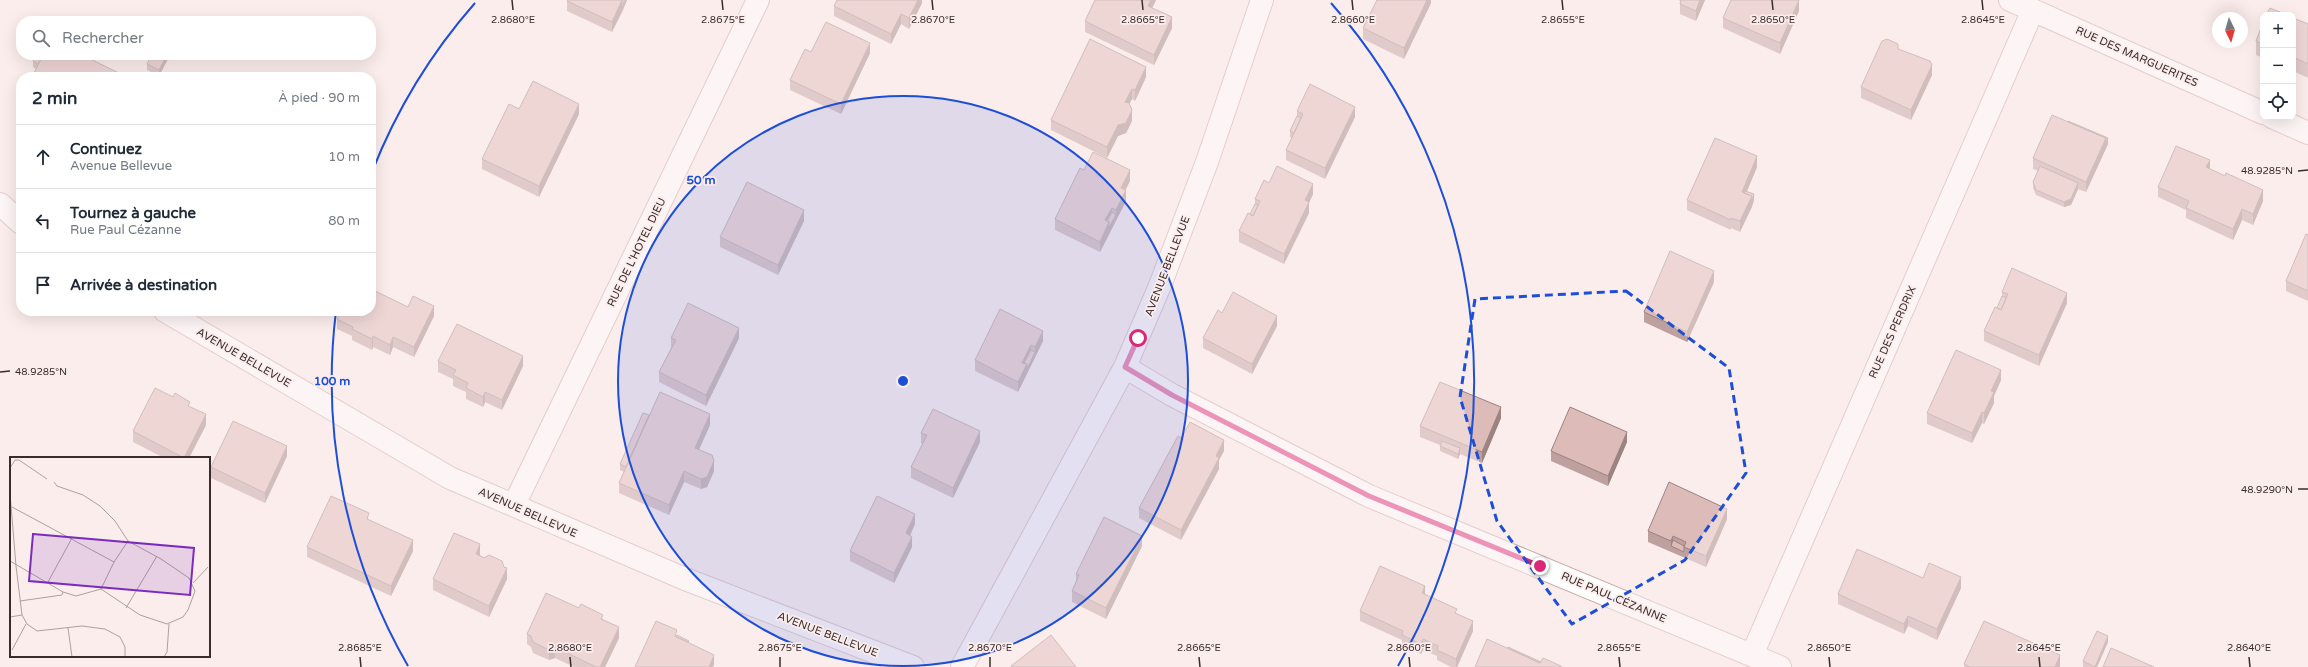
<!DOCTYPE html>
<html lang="fr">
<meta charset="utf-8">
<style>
:root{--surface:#fff;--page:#f6f6f7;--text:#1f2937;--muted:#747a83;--line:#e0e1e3}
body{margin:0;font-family:"Varela Round",sans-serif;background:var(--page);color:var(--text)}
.controls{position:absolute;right:12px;top:12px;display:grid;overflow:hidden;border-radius:8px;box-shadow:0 4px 16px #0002}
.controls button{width:36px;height:36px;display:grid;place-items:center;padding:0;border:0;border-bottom:1px solid var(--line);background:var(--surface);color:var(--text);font:20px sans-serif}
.compass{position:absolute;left:2212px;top:12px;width:36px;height:36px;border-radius:50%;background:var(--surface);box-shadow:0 4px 16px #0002;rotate:175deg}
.stop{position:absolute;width:12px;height:12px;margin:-9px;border:3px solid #db2777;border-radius:50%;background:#fff}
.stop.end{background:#db2777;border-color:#fff;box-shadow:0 1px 4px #0008}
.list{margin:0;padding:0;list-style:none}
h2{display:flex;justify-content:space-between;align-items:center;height:52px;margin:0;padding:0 16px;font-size:17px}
h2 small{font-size:13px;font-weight:400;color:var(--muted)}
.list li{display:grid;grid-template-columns:26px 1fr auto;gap:12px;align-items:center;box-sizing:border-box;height:64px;padding:0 16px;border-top:1px solid var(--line)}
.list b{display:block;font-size:15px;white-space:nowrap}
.list p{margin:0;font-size:13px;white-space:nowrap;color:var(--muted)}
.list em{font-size:13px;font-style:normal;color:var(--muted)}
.icon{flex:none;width:22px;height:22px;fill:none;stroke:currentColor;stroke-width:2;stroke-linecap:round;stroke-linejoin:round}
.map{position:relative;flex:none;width:2308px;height:667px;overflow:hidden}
.search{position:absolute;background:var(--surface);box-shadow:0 4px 16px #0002;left:16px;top:16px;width:360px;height:44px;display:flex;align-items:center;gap:10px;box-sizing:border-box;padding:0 14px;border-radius:16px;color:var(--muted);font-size:15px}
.panel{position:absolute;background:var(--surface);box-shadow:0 4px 16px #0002;left:16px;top:72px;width:360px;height:244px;border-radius:16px}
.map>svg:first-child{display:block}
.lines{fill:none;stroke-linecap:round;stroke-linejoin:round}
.minor-casing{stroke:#c8a7a4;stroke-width:24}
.minor{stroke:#fff;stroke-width:22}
.wall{fill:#bea19f}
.shaded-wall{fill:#9b8382}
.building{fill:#ddbbb9;stroke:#9b8382}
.route{stroke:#db2777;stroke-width:5}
.marked{fill:none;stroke:#1d4ed8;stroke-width:3;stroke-dasharray:8 5;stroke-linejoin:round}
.ticks{fill:none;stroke:#3a2c2c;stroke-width:1.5}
.ring{fill:none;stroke:#1d4ed8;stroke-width:2}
.labels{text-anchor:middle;stroke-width:3.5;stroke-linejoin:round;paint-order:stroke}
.street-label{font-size:11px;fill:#3a2c2c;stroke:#fbedec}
.inset-road{fill:none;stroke:#aea09f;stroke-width:1}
.view{fill:#7b2cbf;fill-opacity:0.15;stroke:#7b2cbf;stroke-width:2}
.inset-edge{fill:none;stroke:#3a2c2c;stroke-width:2}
.ticks-label{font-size:10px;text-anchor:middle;fill:#3a2c2c;stroke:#fbedec;stroke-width:3.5;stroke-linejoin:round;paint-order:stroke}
.centre{fill:#1d4ed8;stroke:#fbedec;stroke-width:2}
.ring-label{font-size:12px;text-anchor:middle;font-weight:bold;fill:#1d4ed8;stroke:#fbedec;stroke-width:3.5;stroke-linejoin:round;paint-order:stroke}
</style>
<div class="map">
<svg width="2308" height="667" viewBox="0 0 2308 667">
<rect width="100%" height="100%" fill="#fbedec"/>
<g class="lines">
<defs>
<path id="minor" d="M2010,0L2263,113
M2272,117L2308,133
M0,204L21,223
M165,311L450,478L685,579L913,667
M1125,367L1172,395L1369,496L1780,667
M514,505L758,0
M1752,655L2033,10
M962,667L1125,367L1159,288L1207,162L1262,0"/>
</defs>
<!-- minor casing -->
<use href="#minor" class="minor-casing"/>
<!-- minor -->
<use href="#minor" class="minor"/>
</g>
<!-- wall -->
<path class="wall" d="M627,0L612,32L567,11V1Z
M922,0V3L909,29L901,24L891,44L834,16V6Z
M1095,0H1156L1152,8L1172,28L1154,65L1085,32V21Z
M1431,0V3L1404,59L1363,39V28Z
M1678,0H1705L1696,21L1680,14V4L1681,1Z
M1799,11L1780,54L1723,28V18Z
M2293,18L2308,24V78L2293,71Z
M2263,23V58L2256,55V41Z
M1898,49L1932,75L1911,120L1861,98V87Z
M811,52L870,53L841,114L790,90V80Z
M152,55H170L159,76L147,70V64Z
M33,61L121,77L36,69L33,67Z
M1146,77L1135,101L1132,99L1129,104L1132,121L1126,133L1118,136L1107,158L1051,130V120Z
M21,100V115L19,114V104Z
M519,109L579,114L539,197L482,169V159Z
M1297,111L1355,117L1325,179L1286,160V150L1292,138L1290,137V131L1297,116Z
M2108,144L2086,192L2078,189L2071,205L2064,207L2036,195L2033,188V182L2038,171L2033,169V158Z
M1757,167L1747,191L1754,200L1740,232L1731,228V230L1687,210V200Z
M2210,169L2263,201L2253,225L2242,220L2233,240L2186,218V210L2158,197V187Z
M1084,170L1130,181L1125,190L1126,201L1100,252L1055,230V219Z
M1269,183L1313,194L1309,203V213L1284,264L1239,242V231L1250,214L1255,204V199Z
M804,221L778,275L720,247V237Z
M2308,235V301L2286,291V281Z
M1714,282L1687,342L1644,322V312Z
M2002,292L2067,303L2039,366L1984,341V331L1997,308L2002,296Z
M408,307L434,316L414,357L393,347L390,355L373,347L372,350L352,340V336L337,329V319Z
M1222,313L1277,326L1252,374L1203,348V338Z
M671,338H739L706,406L659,382V372L671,348Z
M1043,341L1018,392L975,371V360Z
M438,361L523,366L502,410L485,402L483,407L466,399V392L453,386V379L438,372Z
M2001,380L1994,396V403L1984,424L1982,423L1972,443L1927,424V413Z
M190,407L206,425L189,458H164L133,442V431Z
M649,415L710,425L699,450L714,471L707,487L701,489L684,482L669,515L619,493V483L624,472L620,470V464Z
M1501,418L1482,463L1460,454L1458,459L1440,451V445L1420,437V426Z
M921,433L980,442L953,498L911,478V467L923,444L921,443Z
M1181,438L1224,451L1219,460V469L1181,540L1139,518V508Z
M1627,442L1608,486L1551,461V451Z
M287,456L265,503L211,478V467Z
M1727,519L1706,567L1648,542V531Z
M369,520L413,551L391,596L307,557V547Z
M915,524L910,536L912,547L894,583L850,561V551Z
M1142,546L1106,619L1072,602V591L1076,583V574Z
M480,555L507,579L489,617L433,590V579Z
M1923,578L1961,588L1937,640L1908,626L1904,634L1838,604V594Z
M1425,595L1457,614L1473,631L1457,667H1451L1437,660V656L1423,650L1421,654L1402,646V640L1360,621V611Z
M579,608L603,619L619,638L605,667H574L555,658L549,660L533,653L531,647L527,644V634Z
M2108,642L2097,667H2083V661Z
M1964,664L2060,666L2059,667H1964Z"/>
<!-- shaded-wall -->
<path class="shaded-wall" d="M622,0L623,10L612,32V22Z
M625,0H627L623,10V4Z
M918,0H922V3L909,29V18Z
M1151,0H1156L1148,16V6Z
M1427,0H1431V3L1404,59V48Z
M1700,0H1705L1696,21V11Z
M1799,0V11L1780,54V43Z
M901,14V24L891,44V34Z
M1172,17V28L1154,65V55Z
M870,43V53L841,114V104Z
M167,55H170L159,76V70Z
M1932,65V75L1911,120V110Z
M1146,67V77L1135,101V90Z
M1132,89V99L1125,112V102Z
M579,104V114L539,197V186Z
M1355,107V117L1325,179V168Z
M1132,110V121L1126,133L1118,136L1107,158V147L1118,125Z
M2106,138H2108V144L2086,192V182Z
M1757,156V167L1744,198L1742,192Z
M2210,160V170L2206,167Z
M1130,170V181L1121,199V188Z
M2078,183V189L2071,205L2064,207V202Z
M1313,184V194L1309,203V213L1284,264V254L1305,200Z
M1126,190V201L1100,252V242L1105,220L1112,208V218L1116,215V210Z
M2263,190V201L2253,225V214Z
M1754,194V200L1752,207L1740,232V221L1752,196Z
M2242,209V220L2233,240V229Z
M804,210V221L778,275V265Z
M1714,271V282L1687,342V332Z
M2067,293V303L2039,366V355Z
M434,306V316L414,357V347Z
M1277,316V326L1252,374V364Z
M739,328V338L706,406V395Z
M1043,331V341L1018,392V382L1022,363L1031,345V356L1035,352V347Z
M373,336V347L372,350V339Z
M393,337V347L390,355V345Z
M523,356V366L502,410V400Z
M2001,370V380L1994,396V403L1984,424V413L1991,391Z
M485,392V402L483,407V397Z
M1501,407V418L1482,463V452Z
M1982,412V423L1972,443V433Z
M206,414V425L189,458H184Z
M710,414V425L695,458V448Z
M980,431V442L953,498V488Z
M1627,432V442L1608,486V476Z
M1224,440V451L1219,460V469L1181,540V530L1216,456Z
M287,446V456L265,503V493Z
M1460,448V454L1458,459V454Z
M714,461V471L707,487L701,489V479Z
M684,471V482L669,515V505Z
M1727,509V519L1706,567V556Z
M915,514V524L906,544V533Z
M1142,536V546L1106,619V608Z
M1673,536V546H1671V541Z
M912,537V547L894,583V573Z
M413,540V551L391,596V586Z
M480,544V555L478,560L476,554Z
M507,568V579L489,617V606Z
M1961,577V588L1937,640V629Z
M1425,586V596L1422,593Z
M1908,616V626L1904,634V624Z
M1473,621V631L1457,667H1456V659Z
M619,627V638L605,667H600Z
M2108,636V642L2097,667H2095Z
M1423,639V650L1421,654V644Z
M555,647V658L549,660V650Z
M714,655V665L713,667H709Z
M2060,655V666L2059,667H2055Z"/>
<!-- building -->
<path class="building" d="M568,0H622L612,22L567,1Z
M837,0H918L909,18L901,14L891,34L834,6Z
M1095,0H1151L1148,6L1172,17L1154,55L1085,21Z
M1377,0H1427L1404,48L1363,28Z
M1681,0H1700L1696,11L1680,4Z
M1731,0H1799L1780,43L1723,18Z
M2270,8L2287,15H2266Z
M2293,18L2308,24V64L2293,57Z
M826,22L870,43L841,104L790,80L805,49L811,52Z
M2263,23V44L2256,41Z
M1090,39L1146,67L1135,90L1132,89L1125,102L1129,103L1132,110L1126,123L1118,125L1107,147L1051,120Z
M1887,39L1898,44V49L1930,61L1932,65L1911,110L1861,87L1882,41Z
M36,55H43L38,64L33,61Z
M43,55H82L121,74L120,77H32Z
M152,55H167L159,70L147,64Z
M533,81L579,104L539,186L482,159L509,104L519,109Z
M1310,84L1355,107L1325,168L1286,150L1303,114L1297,111Z
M2052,115L2106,138L2086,182L2033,158Z
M1297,116L1301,118L1294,133L1290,131Z
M2068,121L2108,138L2106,143V138L2068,122Z
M1715,138L1757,156L1742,192L1752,196L1740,221L1731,218V220L1687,200Z
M2176,146L2210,160L2206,167L2225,176L2226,173L2263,190L2253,214L2242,209L2233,229L2186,208L2189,201L2158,187Z
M1093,152L1130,170L1121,188L1126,190L1116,210L1112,208L1105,220L1109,222L1100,242L1055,219L1080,168L1084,170Z
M1277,166L1313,184L1305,200L1309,202L1284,254L1239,231L1248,213L1253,216L1260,201L1255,199L1264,180L1269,183Z
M2040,166L2078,183L2071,199L2064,202L2036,190L2033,182Z
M747,182L804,210L778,265L720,237Z
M1745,191L1754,194L1752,201V196L1744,193Z
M1255,204L1258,205L1253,216L1250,214Z
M1112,212L1116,215L1109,227V222L1107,221Z
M2306,234L2308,235V291L2286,281Z
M1670,251L1714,271L1687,332L1644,312Z
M2012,268L2067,293L2039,355L1984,331L1995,307L2001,310L2008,294L2002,292Z
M371,289L408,307L413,296L434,306L414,347L393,337L390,345L373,336L372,339L352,329L353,327L337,319L341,311H371Z
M1233,292L1277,316L1252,364L1203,338L1218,310L1222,313Z
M2002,296L2006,298L2001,310L1997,308Z
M688,303L739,328L706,395L659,372L676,340L671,338Z
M1000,309L1043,331L1035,347L1031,345L1022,363L1027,364L1018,382L975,360Z
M457,324L523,356L502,400L485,392L483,397L466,388L468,383L453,375L456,370L438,361Z
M1031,350L1035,352L1027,369V364L1024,363Z
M1956,350L2001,370L1991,391L1994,392L1984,413L1982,412L1972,433L1927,413Z
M1440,382L1501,407L1482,452L1420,426Z
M155,388L173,397L175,393L190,402L188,406L206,414L184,458L133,431Z
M660,392L710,414L695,448L712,455L714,461L707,477L701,479L684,471L669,505L619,483Z
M1570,407L1627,432L1608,476L1551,451Z
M933,409L980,431L953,488L911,467L927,435L921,433Z
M643,413L649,415L626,467L620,464Z
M233,421L287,446L265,493L211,467Z
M1190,422L1224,440L1216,456L1219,458L1181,530L1139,508L1178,436L1181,438Z
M1442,441L1460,448L1458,454L1440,446Z
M1669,482L1727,509L1706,556L1684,547L1686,542L1673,536L1671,541L1648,531Z
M331,496L369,513L367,519L413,540L391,586L307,547Z
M877,496L915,514L906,533L912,537L894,573L850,551Z
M1104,517L1142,536L1106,608L1072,591L1079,575L1076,574Z
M454,533L480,544L476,554L484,558L489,555L502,561L504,567L507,568L489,606L433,579Z
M1673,540L1684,546V552L1671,546Z
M1857,549L1923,578L1929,563L1961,577L1937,629L1908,616L1904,624L1838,594Z
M1380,566L1425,586L1422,593L1457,609L1455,613L1473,621L1456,659L1437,650L1438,646L1423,639L1421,644L1402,635L1403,631L1360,611Z
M546,593L579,608L581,604L603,615L601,619L619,627L600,667H596L555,647L549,650L533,642L531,636L527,634Z
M656,621L677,630L675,636L714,655L709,667H635Z
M1984,621L2060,655L2055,667H1970L1964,664Z
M2097,631L2108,636L2095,667L2083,661Z
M677,635L689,641L688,642L676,637Z
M1051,635L1076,667H1012L1011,666Z
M1487,639L1540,663L1543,658L1561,666V667H1475Z
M1508,647L1541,662L1540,663L1508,648Z
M2111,648L2154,667H2103Z"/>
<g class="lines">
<!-- route -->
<path class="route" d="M1138,338L1125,367L1172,395L1369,496L1540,566"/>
</g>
<!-- marked area -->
<path d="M0 0H2308V667H0ZM1626,291L1729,368L1746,473L1685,560L1572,624L1497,521L1460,397L1475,299Z" fill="#fbedec" fill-opacity=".55" fill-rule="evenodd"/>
<path class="marked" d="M1626,291L1729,368L1746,473L1685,560L1572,624L1497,521L1460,397L1475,299Z"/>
<!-- ticks -->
<path class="ticks" d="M512,0L513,10M722,0L723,10M932,0L933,10M1142,0L1143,10M1352,0L1353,10M1562,0L1563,10M1772,0L1773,10M1982,0L1983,10M2298,171L2308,170M0,372L10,371M2298,489H2308M360,657L361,667M570,657L571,667M780,657V667M990,657V667M1199,657L1200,667M1409,657L1410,667M1619,657L1620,667M1829,657L1830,667M2039,657L2040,667M2249,657L2250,667"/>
<!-- distance rings -->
<circle cx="903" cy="381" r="285" fill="#1d4ed8" fill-opacity=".12"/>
<g class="ring">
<circle cx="903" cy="381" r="285"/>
<path d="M408 666A571 571 0 0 1 336 311M372 172A571 571 0 0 1 475 3M1331 3A571 571 0 0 1 1398 666"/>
</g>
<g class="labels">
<!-- street labels -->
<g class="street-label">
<text transform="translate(2137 56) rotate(24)" y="4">RUE DES MARGUERITES</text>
<text transform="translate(636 252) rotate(-64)" y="4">RUE DE L'HOTEL DIEU</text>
<text transform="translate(1167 266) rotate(-69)" y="4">AVENUE BELLEVUE</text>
<text transform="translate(1892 332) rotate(-66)" y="4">RUE DES PERDRIX</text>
<text transform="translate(244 357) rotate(30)" y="4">AVENUE BELLEVUE</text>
<text transform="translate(528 512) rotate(24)" y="4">AVENUE BELLEVUE</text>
<text transform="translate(1614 597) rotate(23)" y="4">RUE PAUL CÉZANNE</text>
<text transform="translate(828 634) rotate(21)" y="4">AVENUE BELLEVUE</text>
</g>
</g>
<!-- overview -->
<g transform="translate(10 457)">
<rect width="200" height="200" fill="#fbedec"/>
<path class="inset-road" d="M0,11L5,3H9L37,22M44,25L47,29L73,38L90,49L105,64L118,84M0,36L6,109L12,158L17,167L27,174L72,169L95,172L110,180L115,190V200M2,50L104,105M0,104L53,135M38,125L62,81M183,126L198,110M53,135L66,139L91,132L104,105L118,84L151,102L179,121L185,134L178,153L173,160L157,167L130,158L91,132M10,144L52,138L53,135M116,151L147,99M0,160L12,158M58,171L62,200M2,193L16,167M154,200L157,195L159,167"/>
<path class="view" d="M23,77L184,91L180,138L19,124Z"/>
<rect width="200" height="200" class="inset-edge"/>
</g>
<g class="ticks-label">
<text x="513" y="23">2.8680°E</text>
<text x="723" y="23">2.8675°E</text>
<text x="933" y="23">2.8670°E</text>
<text x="1143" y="23">2.8665°E</text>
<text x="1353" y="23">2.8660°E</text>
<text x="1563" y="23">2.8655°E</text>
<text x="1773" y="23">2.8650°E</text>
<text x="1983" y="23">2.8645°E</text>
<text x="2267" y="174">48.9285°N</text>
<text x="41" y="375">48.9285°N</text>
<text x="2267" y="493">48.9290°N</text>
<text x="360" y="651">2.8685°E</text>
<text x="570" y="651">2.8680°E</text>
<text x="780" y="651">2.8675°E</text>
<text x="990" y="651">2.8670°E</text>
<text x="1199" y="651">2.8665°E</text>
<text x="1409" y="651">2.8660°E</text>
<text x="1619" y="651">2.8655°E</text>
<text x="1829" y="651">2.8650°E</text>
<text x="2039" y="651">2.8645°E</text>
<text x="2249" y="651">2.8640°E</text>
</g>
<circle cx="903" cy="381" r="6" class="centre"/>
<g class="ring-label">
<text x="701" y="184">50 m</text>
<text x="332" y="385">100 m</text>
</g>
</svg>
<div class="controls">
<button>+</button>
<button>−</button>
<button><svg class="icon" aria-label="locate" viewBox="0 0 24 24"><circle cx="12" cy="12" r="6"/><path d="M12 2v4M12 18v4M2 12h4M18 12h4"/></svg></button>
</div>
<svg class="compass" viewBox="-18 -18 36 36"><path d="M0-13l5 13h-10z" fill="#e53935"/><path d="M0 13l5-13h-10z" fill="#747a83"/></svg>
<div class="stop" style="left:1138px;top:338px"></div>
<div class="stop end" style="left:1540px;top:566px"></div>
<div class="search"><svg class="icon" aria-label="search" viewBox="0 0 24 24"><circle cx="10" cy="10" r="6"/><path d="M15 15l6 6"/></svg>Rechercher</div>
<section class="panel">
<h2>2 min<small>À pied · 90 m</small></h2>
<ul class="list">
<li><svg class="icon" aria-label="ahead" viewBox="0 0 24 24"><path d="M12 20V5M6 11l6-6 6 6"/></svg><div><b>Continuez</b><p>Avenue Bellevue</p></div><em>10 m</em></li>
<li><svg class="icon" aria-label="left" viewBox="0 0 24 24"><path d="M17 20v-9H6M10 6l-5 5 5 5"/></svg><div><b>Tournez à gauche</b><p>Rue Paul Cézanne</p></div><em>80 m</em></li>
<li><svg class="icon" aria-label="arrive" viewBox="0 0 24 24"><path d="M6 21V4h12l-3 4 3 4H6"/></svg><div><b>Arrivée à destination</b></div></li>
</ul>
</section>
</div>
